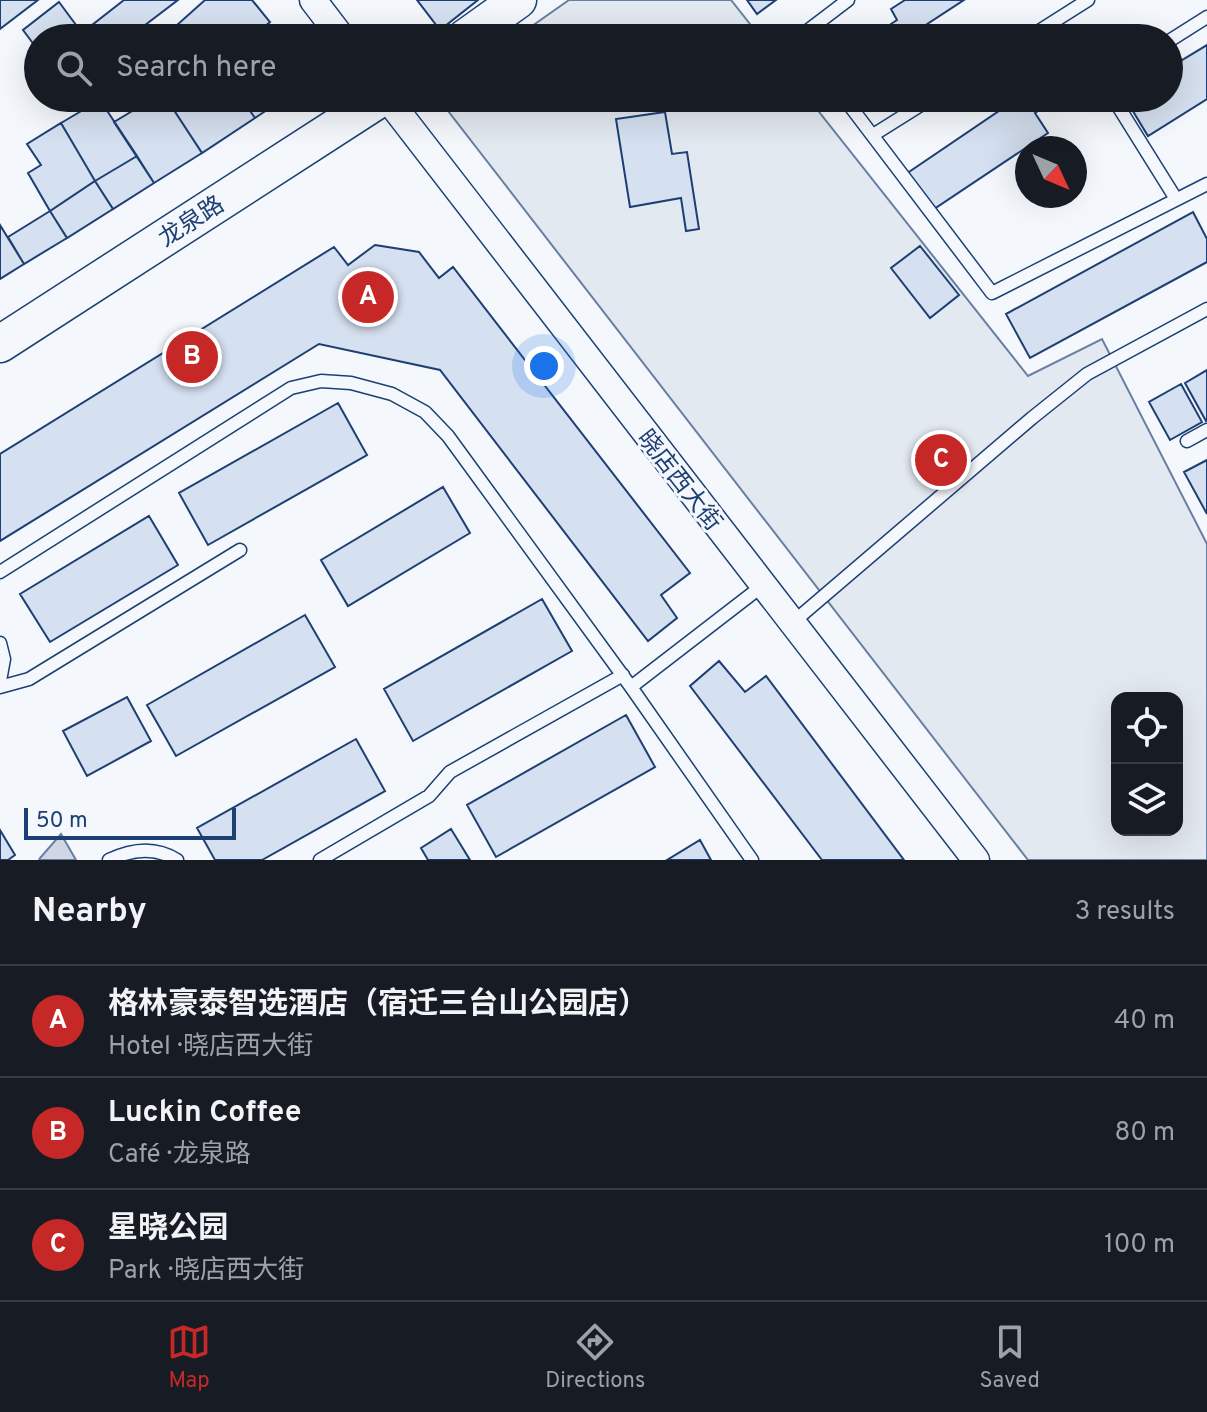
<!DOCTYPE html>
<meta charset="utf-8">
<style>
:root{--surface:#171b24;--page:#20242c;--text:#f1f3f6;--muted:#9ea1a6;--line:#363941;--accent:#c62828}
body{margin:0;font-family:Overpass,"Noto Sans SC",sans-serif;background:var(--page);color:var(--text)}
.controls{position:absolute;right:24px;bottom:24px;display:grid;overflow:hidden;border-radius:16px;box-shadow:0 8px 32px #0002}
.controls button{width:72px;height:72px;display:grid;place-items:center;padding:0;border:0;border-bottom:2px solid var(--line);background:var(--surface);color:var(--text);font:40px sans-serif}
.compass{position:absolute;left:1015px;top:136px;width:72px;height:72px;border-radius:50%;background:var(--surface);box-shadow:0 8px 32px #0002;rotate:134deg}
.scale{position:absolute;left:24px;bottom:20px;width:212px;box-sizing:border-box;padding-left:8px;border:4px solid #1d3f73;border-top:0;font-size:22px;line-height:28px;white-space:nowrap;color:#1d3f73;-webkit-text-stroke:6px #f4f7fb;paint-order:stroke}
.you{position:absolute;left:544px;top:366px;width:28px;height:28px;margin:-20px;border:6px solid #fff;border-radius:50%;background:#1a73e8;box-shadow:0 0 0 12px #1a73e833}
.badge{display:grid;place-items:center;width:52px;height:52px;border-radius:50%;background:var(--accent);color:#fff;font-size:26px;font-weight:700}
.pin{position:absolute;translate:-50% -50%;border:4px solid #fff;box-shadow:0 2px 8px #0006}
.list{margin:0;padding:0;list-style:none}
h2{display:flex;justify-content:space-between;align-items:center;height:104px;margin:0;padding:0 32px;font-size:34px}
h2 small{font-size:26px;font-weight:400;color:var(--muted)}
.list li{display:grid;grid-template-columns:52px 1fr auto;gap:24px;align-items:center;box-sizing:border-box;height:112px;padding:0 32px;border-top:2px solid var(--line)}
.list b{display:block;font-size:30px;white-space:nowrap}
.list p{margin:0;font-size:26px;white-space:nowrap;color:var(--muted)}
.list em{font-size:26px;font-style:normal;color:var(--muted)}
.icon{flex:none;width:44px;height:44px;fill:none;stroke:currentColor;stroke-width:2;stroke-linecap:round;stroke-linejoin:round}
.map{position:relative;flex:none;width:1207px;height:860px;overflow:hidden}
.search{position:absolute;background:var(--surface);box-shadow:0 8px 32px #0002;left:24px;right:24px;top:24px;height:88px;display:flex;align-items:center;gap:20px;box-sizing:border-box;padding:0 28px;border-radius:44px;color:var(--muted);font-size:30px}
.sheet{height:440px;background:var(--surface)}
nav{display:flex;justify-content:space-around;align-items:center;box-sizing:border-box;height:112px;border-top:2px solid var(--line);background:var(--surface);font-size:22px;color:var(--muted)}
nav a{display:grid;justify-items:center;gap:4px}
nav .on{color:var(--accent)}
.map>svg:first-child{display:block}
.green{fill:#e3e9f0;stroke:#687fa3;stroke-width:2;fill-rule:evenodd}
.water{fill:#cfd7e4;stroke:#687fa3;stroke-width:2}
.building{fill:#d5e0f0;stroke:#1d3f73;stroke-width:2}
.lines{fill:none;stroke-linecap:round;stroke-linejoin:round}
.lane-casing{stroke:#1d3f73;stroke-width:15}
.street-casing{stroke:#1d3f73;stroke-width:29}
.secondary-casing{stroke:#1d3f73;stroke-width:39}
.lane{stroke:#f4f7fb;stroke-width:12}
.street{stroke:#f4f7fb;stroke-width:26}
.secondary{stroke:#f4f7fb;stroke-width:36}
.labels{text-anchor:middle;stroke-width:6;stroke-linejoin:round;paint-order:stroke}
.street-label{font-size:24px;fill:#1d3f73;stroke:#f4f7fb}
</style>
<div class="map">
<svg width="1207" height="860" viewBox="0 0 1207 860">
<rect width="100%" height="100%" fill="#f4f7fb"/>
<!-- green -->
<path class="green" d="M569,0H731L761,38H515Z
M438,98H808L1028,376L1102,339L1207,544V860H1028ZM1117,698H1177V830H1117Z"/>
<!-- water -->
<path class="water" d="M61,834L76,860H39L40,858Z"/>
<!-- building -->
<path class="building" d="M0,0H38L0,29Z
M124,0H178L128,38H94L87,29Z
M205,0H252L270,22L251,38H188L177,25Z
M417,0H478L440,30Z
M747,0H776L757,14Z
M905,0H964L909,36L911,38H870L897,20L891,9Z
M59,2L79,29L67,38H38V50L23,30Z
M266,26L275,38H251Z
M1207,45V99L1148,136L1125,98H1169V68Z
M154,98H166L202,153L154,183L114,122Z
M166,98H241L255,118L202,153Z
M241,98H285L255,118Z
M1058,98L1035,113L1048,133L931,211L906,174L1018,98Z
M100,100L137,156L95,181L61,123Z
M665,112L672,154L687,152L699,229L686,231L681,198L630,207L616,119Z
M61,123L95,181L50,211L28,173L41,165L27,144Z
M137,156L154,183L113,209L95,181Z
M95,181L113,209L67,238L50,211Z
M50,211L67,238L24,264L8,237Z
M1193,212L1207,239V262L1030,358L1006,314Z
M0,225L24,264L0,279Z
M375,245L419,252L439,278L453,267L690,573L661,595L677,618L648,641L440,370L319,344L0,541V454L334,247L348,265Z
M920,246L959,295L930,318L891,268Z
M1207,370V420L1206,421L1185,383Z
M1181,384L1202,422L1170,440L1149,402Z
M338,403L367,455L208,545L179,493Z
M1207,460V514L1184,472Z
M443,487L470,533L348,606L321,560Z
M149,516L178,565L50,642L20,594Z
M542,599L572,651L413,741L384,689Z
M305,615L335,667L176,756L147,705Z
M719,661L745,692L766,676L904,860H822L690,686Z
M127,697L151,741L87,776L63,731Z
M626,715L655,767L496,857L467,805Z
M356,739L385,791L262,860H215L197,828Z
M451,829L470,860H428L421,848Z
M0,830L15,855L8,860H0Z
M700,840L711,860H667Z"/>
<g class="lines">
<defs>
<path id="lane" d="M798,38L848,0
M1028,38L1088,0
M1169,41L1207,17
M844,98L992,293L1207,184
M1113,98L1176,199
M873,135L932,98
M1187,441L1207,430
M0,572L291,388L321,381L351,383L392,394L425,412L448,436L631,687L752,860
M791,624L1032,418L1087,374L1207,309
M0,643L4,659L0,681
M0,687L29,679L240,550
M631,687L762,586
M109,860C132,849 155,846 177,860
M320,860L429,796L450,772L623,675"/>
<path id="street" d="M313,0L342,38
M387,98L976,860"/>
<path id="secondary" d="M465,38L518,0
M0,344L381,98"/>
</defs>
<!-- lane casing -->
<use href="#lane" class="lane-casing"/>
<!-- street casing -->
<use href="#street" class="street-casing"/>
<!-- secondary casing -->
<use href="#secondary" class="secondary-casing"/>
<!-- lane -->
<use href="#lane" class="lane"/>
<!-- street -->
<use href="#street" class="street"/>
<!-- secondary -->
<use href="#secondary" class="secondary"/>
</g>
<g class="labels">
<!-- street labels -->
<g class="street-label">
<text transform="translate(191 221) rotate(-33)" y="8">龙泉路</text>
<text transform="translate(680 480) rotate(52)" y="8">晓店西大街</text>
</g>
</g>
</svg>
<div class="controls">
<button><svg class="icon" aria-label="locate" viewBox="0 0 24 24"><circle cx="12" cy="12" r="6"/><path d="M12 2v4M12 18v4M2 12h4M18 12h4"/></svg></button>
<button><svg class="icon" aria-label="layers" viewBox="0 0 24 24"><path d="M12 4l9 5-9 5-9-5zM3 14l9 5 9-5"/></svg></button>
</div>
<svg class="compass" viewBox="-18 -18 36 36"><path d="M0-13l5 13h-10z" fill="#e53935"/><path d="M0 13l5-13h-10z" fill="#9ea1a6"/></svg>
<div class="scale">50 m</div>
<div class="you"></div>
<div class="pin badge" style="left:368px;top:297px">A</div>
<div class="pin badge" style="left:192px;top:357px">B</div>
<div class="pin badge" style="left:941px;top:460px">C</div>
<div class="search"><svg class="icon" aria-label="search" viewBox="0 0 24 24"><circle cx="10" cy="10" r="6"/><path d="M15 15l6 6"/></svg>Search here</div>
</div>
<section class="sheet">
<h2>Nearby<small>3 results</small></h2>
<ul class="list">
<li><span class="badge">A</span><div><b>格林豪泰智选酒店（宿迁三台山公园店）</b><p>Hotel · 晓店西大街</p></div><em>40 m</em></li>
<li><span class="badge">B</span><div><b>Luckin Coffee</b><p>Café · 龙泉路</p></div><em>80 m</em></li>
<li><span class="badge">C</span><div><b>星晓公园</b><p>Park · 晓店西大街</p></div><em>100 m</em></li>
</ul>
</section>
<nav>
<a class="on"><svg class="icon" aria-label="map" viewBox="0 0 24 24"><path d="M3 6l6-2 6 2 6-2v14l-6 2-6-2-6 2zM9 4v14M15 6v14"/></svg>Map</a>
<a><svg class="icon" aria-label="directions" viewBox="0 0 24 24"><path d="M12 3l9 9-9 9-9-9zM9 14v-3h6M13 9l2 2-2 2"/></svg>Directions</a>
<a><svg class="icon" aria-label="saved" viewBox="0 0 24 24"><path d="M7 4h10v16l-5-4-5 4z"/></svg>Saved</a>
</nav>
